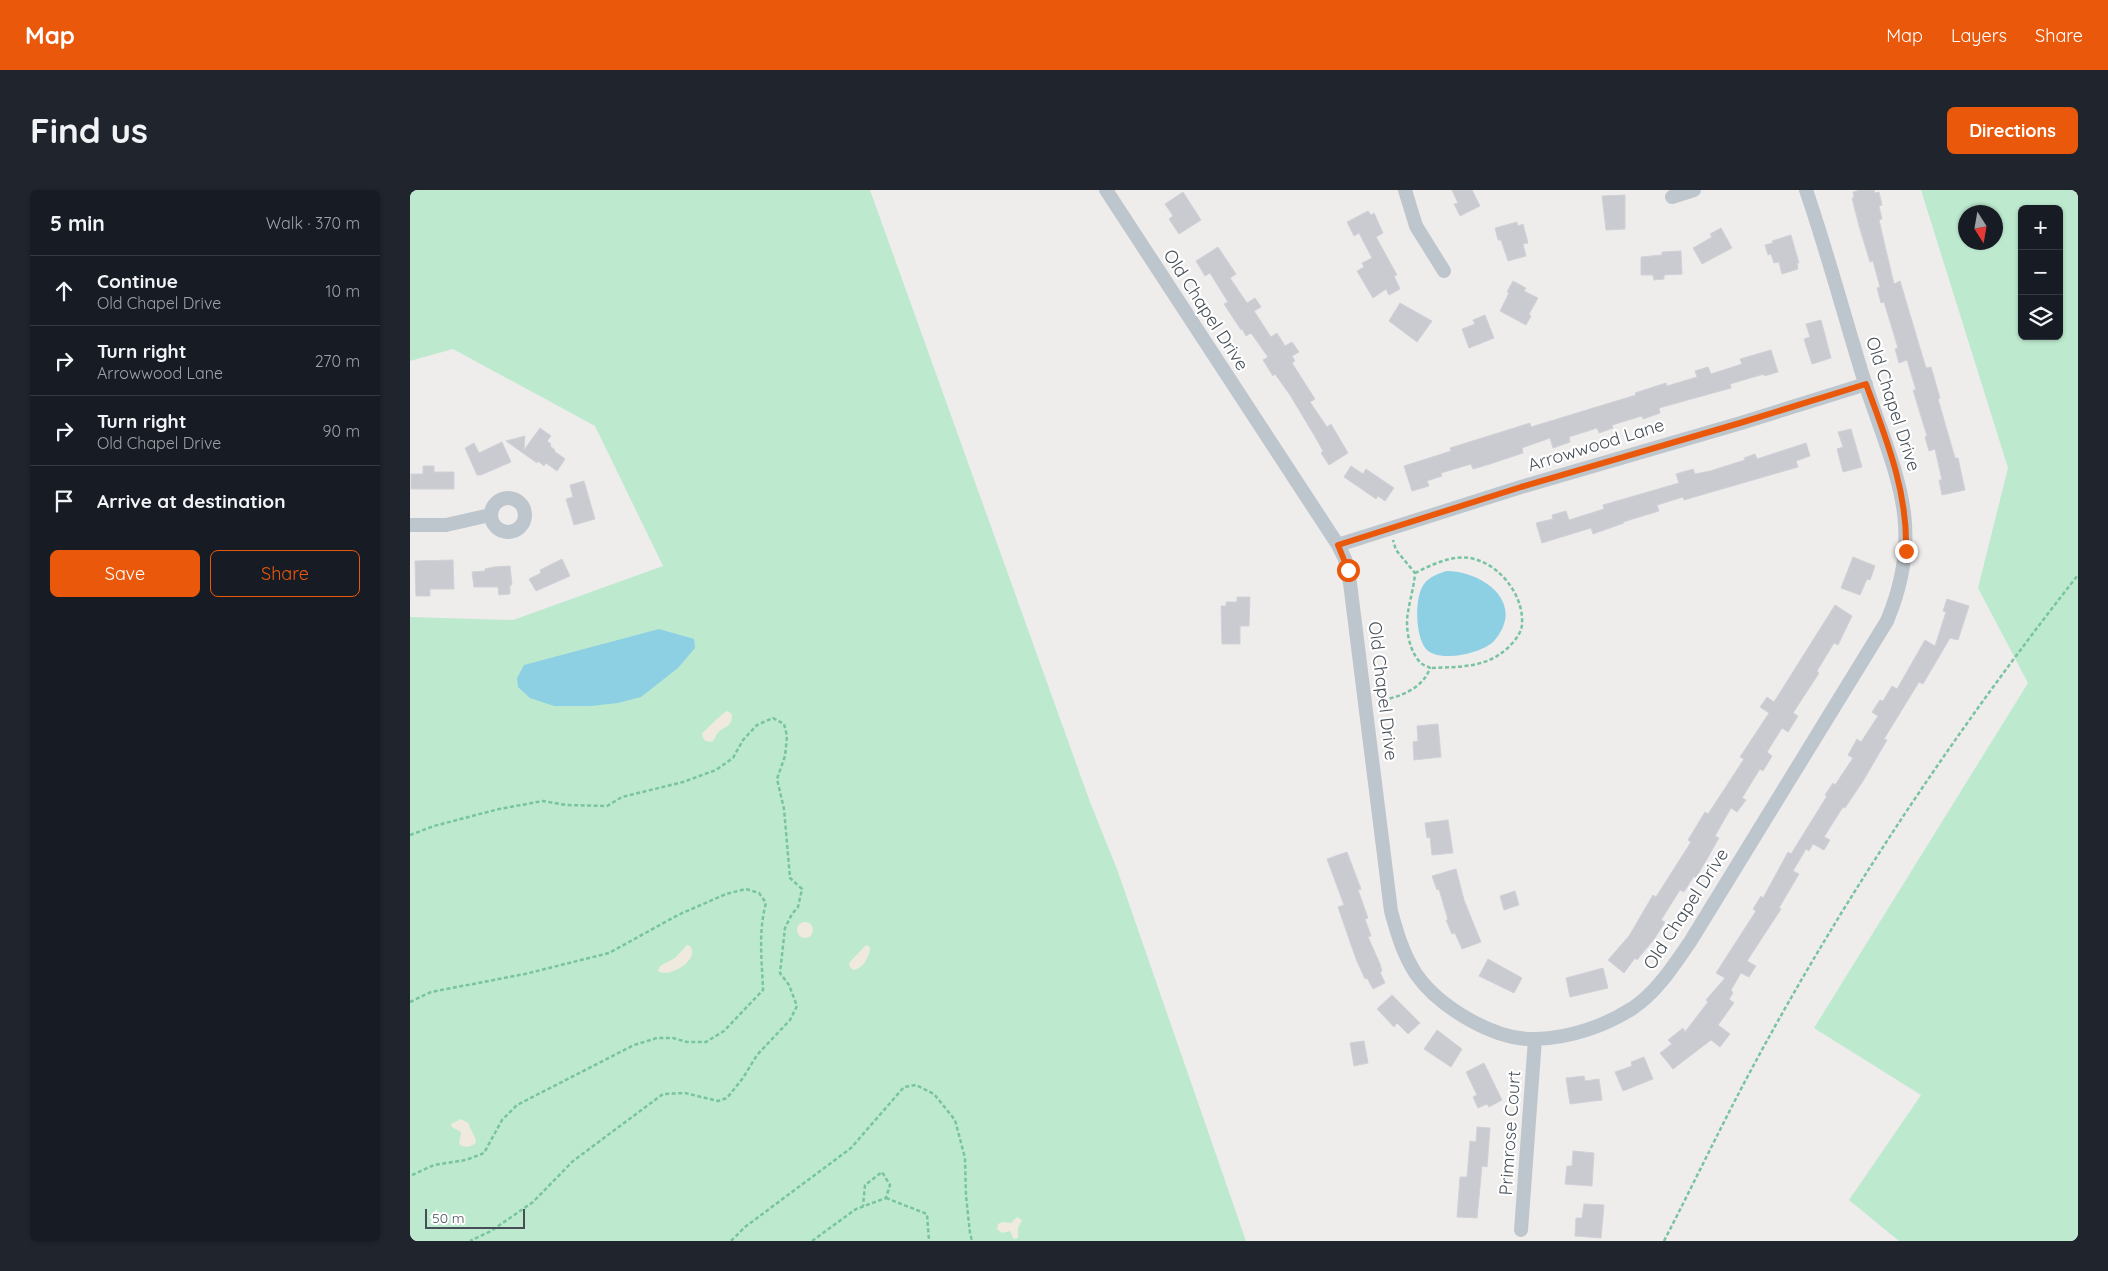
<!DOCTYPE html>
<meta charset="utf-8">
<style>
:root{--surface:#171b24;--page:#20242c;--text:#f1f3f6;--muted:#9ea1a6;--line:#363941;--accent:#ea580c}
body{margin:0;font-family:Quicksand,sans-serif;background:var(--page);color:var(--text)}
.controls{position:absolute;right:15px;top:15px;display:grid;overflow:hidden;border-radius:8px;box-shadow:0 1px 4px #0004}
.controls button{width:45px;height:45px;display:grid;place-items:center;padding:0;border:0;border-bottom:1px solid var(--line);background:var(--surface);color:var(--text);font:25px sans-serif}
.compass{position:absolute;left:1548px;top:15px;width:45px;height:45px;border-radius:50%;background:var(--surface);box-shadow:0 1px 4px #0004;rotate:169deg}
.scale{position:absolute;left:15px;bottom:12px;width:100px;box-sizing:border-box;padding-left:5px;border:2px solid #464f57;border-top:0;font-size:14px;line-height:18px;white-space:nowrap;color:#464f57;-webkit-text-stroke:4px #fff;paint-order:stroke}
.stop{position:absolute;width:15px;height:15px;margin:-11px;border:4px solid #ea580c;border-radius:50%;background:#fff}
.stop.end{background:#ea580c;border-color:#fff;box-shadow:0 1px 5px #0008}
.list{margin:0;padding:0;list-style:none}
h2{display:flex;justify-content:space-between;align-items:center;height:65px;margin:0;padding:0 20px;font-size:21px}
h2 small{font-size:16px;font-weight:400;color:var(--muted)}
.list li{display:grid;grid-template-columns:32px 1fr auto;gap:15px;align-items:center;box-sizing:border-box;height:70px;padding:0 20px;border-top:1px solid var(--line)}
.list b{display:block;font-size:19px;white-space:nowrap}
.list p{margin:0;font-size:16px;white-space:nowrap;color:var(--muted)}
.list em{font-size:16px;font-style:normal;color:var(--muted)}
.actions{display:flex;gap:10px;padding:15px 20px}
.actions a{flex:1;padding:11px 0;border:1px solid var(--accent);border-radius:8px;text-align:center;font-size:18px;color:var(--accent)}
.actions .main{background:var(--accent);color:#fff}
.icon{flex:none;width:28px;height:28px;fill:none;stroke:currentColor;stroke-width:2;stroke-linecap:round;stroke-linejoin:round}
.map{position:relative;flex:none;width:1668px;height:1051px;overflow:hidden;border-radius:8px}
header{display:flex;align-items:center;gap:30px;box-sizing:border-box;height:70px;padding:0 25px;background:var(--accent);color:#fff}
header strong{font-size:24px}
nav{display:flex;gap:28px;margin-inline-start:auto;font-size:18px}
.intro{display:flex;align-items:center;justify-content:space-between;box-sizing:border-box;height:120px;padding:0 30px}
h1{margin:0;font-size:35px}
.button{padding:12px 22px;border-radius:8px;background:var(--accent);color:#fff;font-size:18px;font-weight:700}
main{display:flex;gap:30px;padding:0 30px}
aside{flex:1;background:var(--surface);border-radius:8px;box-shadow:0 1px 4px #0004}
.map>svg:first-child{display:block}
.green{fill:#bdeacf;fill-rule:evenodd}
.sand{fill:#efeadd}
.water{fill:#8ed0e3}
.building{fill:#cacbd0;stroke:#d0d2d7}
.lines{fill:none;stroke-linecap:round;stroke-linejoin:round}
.path{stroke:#78c4a0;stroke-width:2.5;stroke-dasharray:4 2.5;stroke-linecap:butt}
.minor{stroke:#bec6cd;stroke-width:14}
.route{stroke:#ea580c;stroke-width:6}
.labels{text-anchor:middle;stroke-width:4.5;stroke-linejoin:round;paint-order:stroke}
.street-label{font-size:18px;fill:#464f57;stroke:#fff}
</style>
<header>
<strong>Map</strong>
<nav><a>Map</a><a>Layers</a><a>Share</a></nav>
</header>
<div class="intro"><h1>Find us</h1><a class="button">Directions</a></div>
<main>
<aside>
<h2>5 min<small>Walk · 370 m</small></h2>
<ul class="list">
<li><svg class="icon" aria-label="ahead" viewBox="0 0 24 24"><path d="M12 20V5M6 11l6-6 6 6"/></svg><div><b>Continue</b><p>Old Chapel Drive</p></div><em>10 m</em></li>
<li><svg class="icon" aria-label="right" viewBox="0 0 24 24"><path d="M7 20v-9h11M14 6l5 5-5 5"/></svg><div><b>Turn right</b><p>Arrowwood Lane</p></div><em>270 m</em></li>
<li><svg class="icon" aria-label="right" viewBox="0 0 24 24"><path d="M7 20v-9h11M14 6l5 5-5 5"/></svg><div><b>Turn right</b><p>Old Chapel Drive</p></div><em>90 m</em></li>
<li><svg class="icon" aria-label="arrive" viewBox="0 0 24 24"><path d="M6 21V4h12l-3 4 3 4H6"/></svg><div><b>Arrive at destination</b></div></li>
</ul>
<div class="actions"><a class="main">Save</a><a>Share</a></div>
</aside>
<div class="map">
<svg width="1668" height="1051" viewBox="0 0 1668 1051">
<rect width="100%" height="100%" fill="#efecec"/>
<!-- green -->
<path class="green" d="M0,0H460L680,612L707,679L836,1051H0V427L103,430L253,376L185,236L43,159L0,171Z
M1511,0H1668V1051H1489L1439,1010L1511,905L1404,838L1618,493L1568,398L1598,278ZM1612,19H1649V146H1612ZM1556,22H1586V52H1556Z"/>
<!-- sand -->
<path class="sand" d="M317,521L322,524C322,535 319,535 311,540C307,542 306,547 303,551L300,552L294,550L292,544C293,542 314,522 317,521Z
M387 740a8 8 0 1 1 16 0a8 8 0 1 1-16 0Z
M277,755L280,756C291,769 259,789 248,781L250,776L265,768Z
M456,755L460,757C460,766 453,779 443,780L440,777L439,773Z
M51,929L58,933L66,950L65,954C60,957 54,958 49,954L51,942L42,937L41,934Z
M607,1027L612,1030L608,1038V1048L604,1049L600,1041L592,1043L587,1039L588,1034L593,1032L601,1033Z"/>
<!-- water -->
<path class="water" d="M1036,381C1073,381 1117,413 1084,451C1073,463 1031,473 1017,460C1005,448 1004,407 1014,394C1019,387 1028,384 1036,381Z
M249,439L284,449L285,458L268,478L231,507L208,513L181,516H144L120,508L108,497L107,488L114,475Z"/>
<!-- building -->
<path class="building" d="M1042,0H1062L1070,16L1050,26L1044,14L1048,13Z
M1450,0H1464L1465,3L1469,2L1472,15L1469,16L1472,29L1469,30L1484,94L1490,91L1516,178L1521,177L1530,208L1528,209L1545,268H1548L1555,300L1532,305L1529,290H1532L1525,259L1519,261L1515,247L1517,246L1503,200H1506L1497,170L1489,173L1485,159L1488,158L1474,112L1471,113L1467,98L1470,97L1463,71L1460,72L1449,36L1442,8H1444L1443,2Z
M773,2L791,30L769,44L759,29L763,26L755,14Z
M1215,5V39L1196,40L1192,6Z
M958,21L961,25L964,23L973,43L966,47L987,85L984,86L990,99L979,105L976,99L963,108L947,81L954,77L952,73L962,68L949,43L944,46L937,32Z
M1107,32L1108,36L1113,34L1118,53L1113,54L1116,66L1098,71L1091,50H1088L1085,38Z
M1311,38L1322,58L1292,74L1283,58L1302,47L1300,44Z
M1381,45L1389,73H1387L1388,79L1372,84L1369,72L1364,73L1361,64L1358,65L1355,55L1363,53L1362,51Z
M808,57L826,84L820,88L837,113L845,108L851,117L844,121L861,147L867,143L875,156L882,152L889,162L882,166L885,171L882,173L905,209L900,212L917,237L921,234L938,263L919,275L911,263L913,261L904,245L880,205L865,184L863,186L853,170L858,167L841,143L836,146L832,139L831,140L814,114L818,112L800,83L795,86L786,71Z
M1271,61L1272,84L1254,85V89L1244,90L1243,85H1231V67L1252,65V62Z
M1103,91L1116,98L1114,101L1128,108L1119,124L1121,126L1116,135L1090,121L1099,103L1097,102Z
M990,113L1022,131L1007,152L979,131Z
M1075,125L1084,148L1059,158L1052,139L1065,134L1063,130Z
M1411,130L1421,168L1402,174L1394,149L1400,147L1396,134Z
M1361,160L1368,182L1354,186V184L1320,194L1321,198L1249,218L1250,223L1233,229L1232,226L1202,235L1203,238L1189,243L1187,238L1159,247L1160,252L1143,258L1140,248L1112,258L1113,263L1080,274L1063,279L1061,274L1031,283L1032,286L1017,291L1019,296L1002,301L994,276L1041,261L1040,258L1120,233L1121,237L1226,205L1225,203L1256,193L1257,196L1287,187L1285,181L1298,177L1301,184L1332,174L1330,169Z
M130,238L141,246L137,251L141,254L140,256L145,260L144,261L155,269L147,281L136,273L134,276L128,271L127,273L96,251L115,246L114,260Z
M1441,239L1452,277L1433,282L1427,259L1433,257L1428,242Z
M92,252L101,272L71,285H67L55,258L64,253L69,263Z
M1396,253L1400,266L1386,271L1388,277L1274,310L1273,307L1247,315L1249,321L1213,332L1214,333L1183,344L1181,338L1132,353L1126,333L1143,329L1142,325L1156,321L1159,330L1194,319L1193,315L1269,293L1266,284L1283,279L1285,284L1300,281L1335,270L1334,268L1345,264L1347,269Z
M13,276H24V282H44V299H1V284H13Z
M941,276L953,284L956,279L984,298L975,311L968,306L966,309L934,287Z
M174,291L185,329L164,335L156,309L163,307L160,295Z
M1443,367L1465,376L1460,390L1457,389L1450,405L1431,398Z
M152,369L160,386L126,401L119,389L131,383L130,380Z
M43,370L44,399H20V406H6L5,371Z
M100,376L102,395H100V404L89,405L88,397H64L62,382L75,381V379L84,377Z
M827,407H840L839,436H830V454H812L811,416H816V412H827Z
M1537,409L1559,416L1548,450L1540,448L1513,494L1509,492L1474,549L1477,550L1453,591L1435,618L1433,617L1414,647L1420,650L1414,660L1403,654L1399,661L1396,659L1383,681L1389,684L1369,718L1371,719L1337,771L1346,776L1339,787L1331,783L1321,800L1323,803L1319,809L1324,813L1308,835L1320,844L1310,857L1301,850L1263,879L1250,863L1262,854L1258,850L1273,838L1275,842L1298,812L1296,810L1315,788L1306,783L1346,721L1343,719L1351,706L1353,708L1378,662L1381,664L1417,606L1415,605L1423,593L1425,595L1443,568L1438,565L1447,549L1451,552L1468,526L1462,522L1470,510L1473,511L1482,496L1487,499L1515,450L1525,456L1536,422L1533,421Z
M1425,415L1442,426L1428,455L1424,453L1407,481L1409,483L1383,523L1388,526L1378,542L1372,538L1357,562L1362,566L1353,581L1350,579L1332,608L1336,610L1327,622L1321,618L1305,646L1309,648L1286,688L1284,686L1274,702L1270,700L1251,730L1255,732L1245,748L1227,770L1225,768L1214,783L1198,770L1219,746L1243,705L1246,707L1281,652L1278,650L1295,622L1298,624L1334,569L1330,567L1359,523L1350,517L1357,507L1364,512Z
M1028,534L1031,567L1004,570L1003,552L1008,551L1007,536Z
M1038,630L1043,663L1022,665L1020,647L1017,648L1015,633Z
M937,662L951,699L948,700L958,728L955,729L961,746L958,747L970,774L972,781L970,782L975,793L963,799L957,788L955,789L946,769L928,717L934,715L917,669Z
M1046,679L1054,710L1071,752L1052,759L1045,743L1042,744L1036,730H1038L1029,699L1027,700L1022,686Z
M1105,701L1109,715L1094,720L1090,706Z
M1078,769L1112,788L1104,803L1069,786Z
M1193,778L1198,798L1160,807L1156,788Z
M982,805L1010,833L998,844L987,833L984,837L967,819Z
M1027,840L1052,859L1041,877L1014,859Z
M954,851L958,873L944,876L940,853Z
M1234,867L1243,889L1213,901L1205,882L1222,876L1221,872Z
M1074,873L1092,910L1079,917L1077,914L1068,918L1063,907L1067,905L1056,882Z
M1174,886L1175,891L1189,889L1192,910L1160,914L1156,888Z
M1067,937L1080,938L1077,977L1072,976L1067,1028L1047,1027L1050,987H1057L1060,951L1066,952Z
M1163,961L1184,963L1182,996L1155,994L1157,976H1162Z
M1174,1014L1194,1015L1191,1048L1165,1046L1166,1028H1172Z"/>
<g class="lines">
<!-- path -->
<path class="path" d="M1005,383C1022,375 1040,365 1060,368C1089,373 1114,405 1112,434C1112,445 1098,459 1090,464C1071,478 1043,477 1020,478
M967,511C988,508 1013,499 1020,478C1017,476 1012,475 1010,472C999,461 995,437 998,422C1000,409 1004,397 1005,383L986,360L983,350
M0,645L24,636L89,619L133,611L156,615L197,616L212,607L273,592L306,580L323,568L333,550L347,535L363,528L374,534L377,546L375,566L367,589L374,619L380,688L392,699L388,717L382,724L375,738L370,783L379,795L387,816L380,830L347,865L333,888L317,908L308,911L275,903L253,904L163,971L123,1012L81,1041L60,1051
M0,812L21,802L115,784L199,763L268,725L316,704L336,699L349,703L356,713C348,742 352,771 353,800L314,841L296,852H277L263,848H247L224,855L107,915L92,930L74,963L56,970L24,975L0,986
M476,1008L517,1024L519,1051
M321,1051L335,1037L441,958L494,897L506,895L524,904L545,930L555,968L556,1006L560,1043L562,1051
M402,1051L446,1019L476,1008L480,995L472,982L455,995L453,1016
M1254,1051C1283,995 1310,938 1340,882C1433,708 1546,540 1668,385"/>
<!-- minor -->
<path class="minor" d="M696,0L928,355L935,369L940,393L981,721C987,743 993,764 1006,784C1029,817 1085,851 1126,849C1160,848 1195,836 1223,818C1248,801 1263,776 1280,752L1477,431C1517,336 1484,282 1455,193C1435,129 1418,64 1396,0
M995,0L1006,36L1034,81
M1262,7L1284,0
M81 325a17 17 0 1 1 34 0a17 17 0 1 1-34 0Z
M0,335H36L80,325
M928,355L1111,297L1331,233L1456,194
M1111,1040L1125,849"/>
</g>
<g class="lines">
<!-- route -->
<path class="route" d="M938,380L928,355L1111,297L1330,233L1456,194C1476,248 1498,302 1496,361"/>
</g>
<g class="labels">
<!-- street labels -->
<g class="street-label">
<text transform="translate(796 120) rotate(57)" y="6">Old Chapel Drive</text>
<text transform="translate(1483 214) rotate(72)" y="6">Old Chapel Drive</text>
<text transform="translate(1186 255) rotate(-17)" y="6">Arrowwood Lane</text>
<text transform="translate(973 501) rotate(83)" y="6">Old Chapel Drive</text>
<text transform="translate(1276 719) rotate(-57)" y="6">Old Chapel Drive</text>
<text transform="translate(1100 943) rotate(-86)" y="6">Primrose Court</text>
</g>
</g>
</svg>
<div class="controls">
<button>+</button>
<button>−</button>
<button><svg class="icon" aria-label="layers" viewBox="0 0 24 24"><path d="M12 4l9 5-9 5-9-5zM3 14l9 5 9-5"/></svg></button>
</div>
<svg class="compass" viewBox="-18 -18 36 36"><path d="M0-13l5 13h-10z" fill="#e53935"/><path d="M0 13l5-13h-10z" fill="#9ea1a6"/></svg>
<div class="scale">50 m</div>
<div class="stop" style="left:938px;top:380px"></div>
<div class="stop end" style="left:1496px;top:361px"></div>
</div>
</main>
